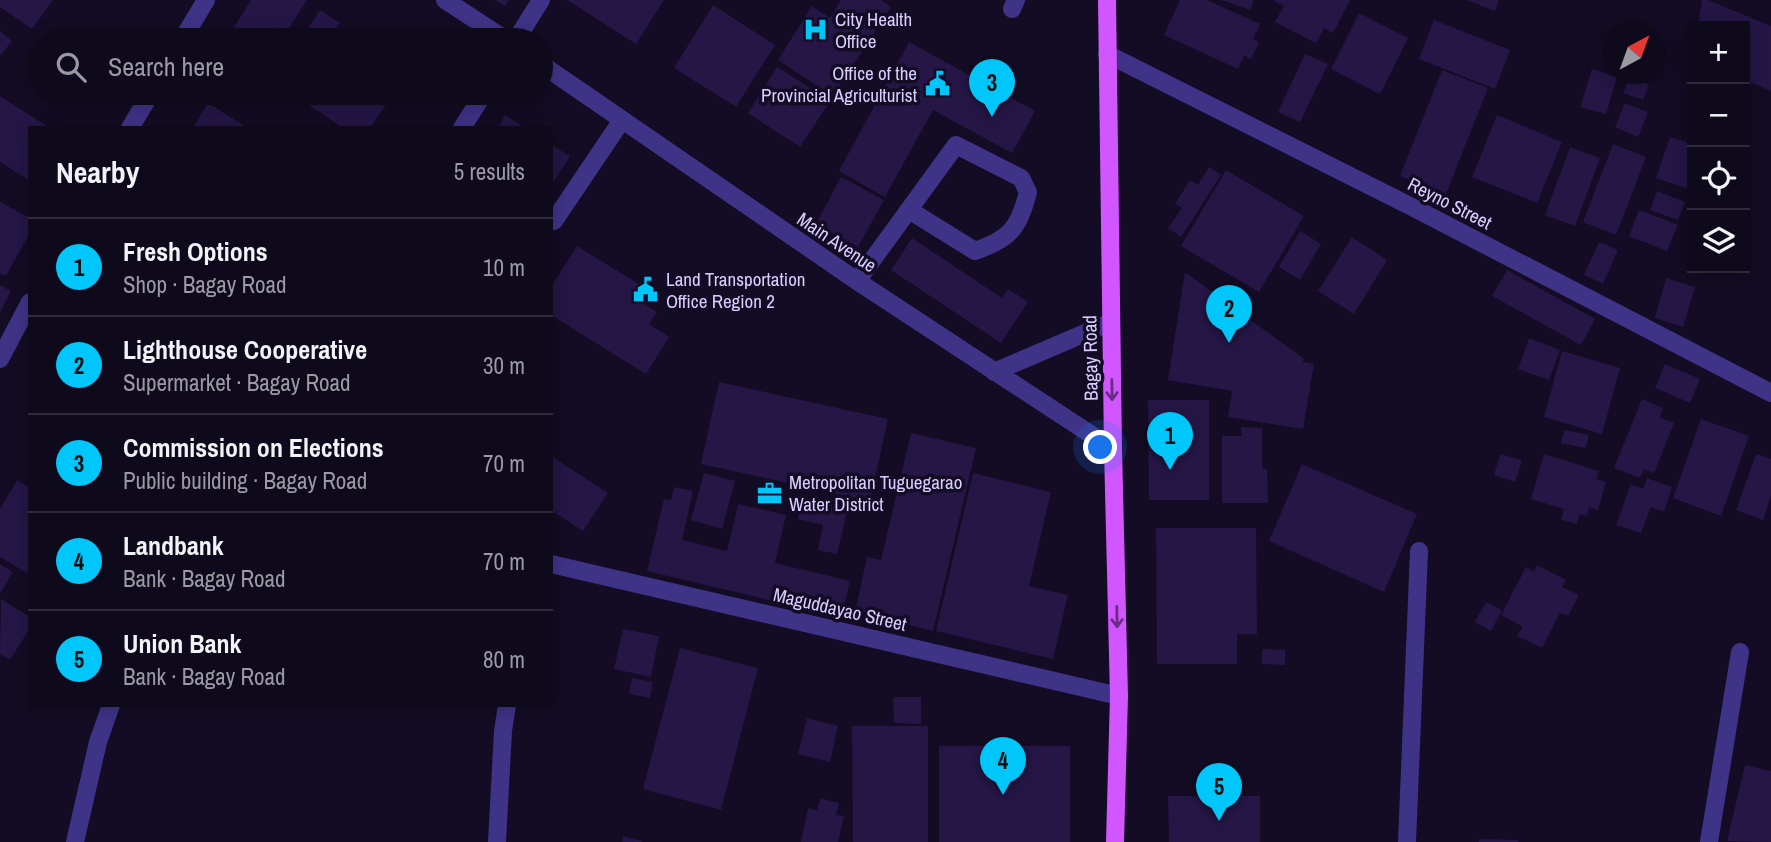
<!DOCTYPE html>
<meta charset="utf-8">
<style>
:root{--surface:#0e091b;--page:#1c1728;--text:#f1f3f6;--muted:#9b9aa3;--line:#2e2a3a;--accent:#00c6fa}
body{margin:0;font-family:"Archivo Narrow",sans-serif;background:var(--page);color:var(--text)}
.controls{position:absolute;right:21px;top:21px;display:grid;overflow:hidden;border-radius:0px;box-shadow:0 4px 18px #0003}
.controls button{width:63px;height:63px;display:grid;place-items:center;padding:0;border:0;border-bottom:2px solid var(--line);background:var(--surface);color:var(--text);font:35px sans-serif}
.compass{position:absolute;left:1603px;top:21px;width:63px;height:63px;border-radius:50%;background:var(--surface);box-shadow:0 4px 18px #0003;rotate:41deg}
.you{position:absolute;left:1101px;top:448px;width:24px;height:24px;margin:-18px;border:5px solid #fff;border-radius:50%;background:#1a73e8;box-shadow:0 0 0 10px #1a73e833}
.badge{display:grid;place-items:center;width:46px;height:46px;border-radius:50%;background:var(--accent);color:#111;font-size:23px;font-weight:700}
.pin{position:absolute;translate:-50% -58px;filter:drop-shadow(0 2px 4px #0008)}
.pin::after{content:'';position:absolute;top:37px;width:24px;height:21px;background:inherit;clip-path:polygon(0 0,100% 0,50% 100%)}
.list{margin:0;padding:0;list-style:none}
h2{display:flex;justify-content:space-between;align-items:center;height:91px;margin:0;padding:0 28px;font-size:30px}
h2 small{font-size:23px;font-weight:400;color:var(--muted)}
.list li{display:grid;grid-template-columns:46px 1fr auto;gap:21px;align-items:center;box-sizing:border-box;height:98px;padding:0 28px;border-top:2px solid var(--line)}
.list b{display:block;font-size:26px;white-space:nowrap}
.list p{margin:0;font-size:23px;white-space:nowrap;color:var(--muted)}
.list em{font-size:23px;font-style:normal;color:var(--muted)}
.icon{flex:none;width:38px;height:38px;fill:none;stroke:currentColor;stroke-width:2;stroke-linecap:round;stroke-linejoin:round}
.map{position:relative;flex:none;width:1771px;height:842px;overflow:hidden}
.search{position:absolute;background:var(--surface);box-shadow:0 4px 18px #0003;left:28px;top:28px;width:525px;height:77px;display:flex;align-items:center;gap:18px;box-sizing:border-box;padding:0 24px;border-radius:38px;color:var(--muted);font-size:26px}
.panel{position:absolute;background:var(--surface);box-shadow:0 4px 18px #0003;left:28px;top:126px;width:525px;height:581px;border-radius:0px}
.map>svg:first-child{display:block}
.building{fill:#251646}
.lines{fill:none;stroke-linecap:round;stroke-linejoin:round}
.minor{stroke:#3f3387;stroke-width:18}
.major{stroke:#d256ff;stroke-width:18}
.oneway{stroke:#692d87}
.labels{text-anchor:middle;stroke-width:7;stroke-linejoin:round;paint-order:stroke}
.poi-label{font-size:19px;fill:#d9cfff;stroke:#130c24;text-anchor:start}
.street-label{font-size:19px;fill:#d9cfff;stroke:#130c24}
</style>
<div class="map">
<svg width="1771" height="842" viewBox="0 0 1771 842">
<rect width="100%" height="100%" fill="#130c24"/>
<!-- building -->
<path class="building" d="M0,0H53L32,29L0,7Z
M251,0H307L286,33L277,27L269,40H245L231,32Z
M495,0H509L505,6Z
M567,0H664L636,44Z
M841,0H881L891,7L833,96L778,60L812,6L830,18Z
M1180,0H1207L1260,24L1253,39L1259,42L1251,59L1244,55L1238,69L1164,35Z
M1222,0H1254L1250,10Z
M1273,0H1350L1333,33L1324,28L1316,43L1275,22L1284,6Z
M1467,0H1499L1495,11Z
M1702,0H1708L1771,26V91L1745,80V26H1698Z
M713,5L775,45L736,107L674,68Z
M320,10L340,23L328,40H300Z
M1359,13L1408,38L1380,94L1331,69Z
M1434,20L1510,50L1495,89L1419,59Z
M340,27L360,40H331Z
M0,31L12,41L0,56Z
M909,42L1035,111L1012,153L933,110L885,197L839,171Z
M1305,54L1328,64L1300,122L1278,112Z
M777,67L830,101L800,147L748,113Z
M1592,69L1617,77L1606,114L1580,107Z
M1442,70L1488,88L1446,194L1400,176Z
M1630,77L1649,85L1643,100L1623,93Z
M225,93H244L239,101Z
M295,93H394L370,128H343L294,95Z
M0,96L50,128H30V181L0,162Z
M208,103L248,128H193Z
M1625,103L1648,112L1638,137L1615,127Z
M505,115L525,128H498Z
M1497,115L1562,142L1537,203L1472,177Z
M1670,137L1692,144V190L1656,178Z
M1613,144L1646,157L1616,235L1583,222Z
M551,145L570,156L551,186Z
M1570,147L1600,158L1575,226L1545,215Z
M1209,167L1221,175L1181,237L1168,228L1182,208L1175,204L1190,180L1198,185Z
M1226,170L1304,216L1259,292L1181,246Z
M841,177L884,200L858,247L816,224Z
M1657,191L1685,202L1678,220L1650,210Z
M0,202L30,218V233L6,276L0,273Z
M1639,210L1678,225L1667,251L1629,236Z
M1300,231L1321,244L1300,280L1279,267Z
M1352,237L1387,260L1354,314L1318,291Z
M912,238L1002,298L1008,289L1028,302L1001,343L891,270Z
M1599,242L1618,250L1603,284L1584,275Z
M577,246L647,289L639,301L657,312L649,324L669,337L646,374L551,315V287Z
M1507,270L1595,319L1581,345L1492,296Z
M1185,272L1303,358V362L1314,364L1303,429L1228,417L1232,391L1168,380Z
M1666,278L1695,287L1683,327L1655,318Z
M0,285L11,291L0,313Z
M1529,338L1560,350L1549,380L1518,369Z
M1562,351L1620,368L1602,434L1544,417Z
M1665,364L1700,379L1690,403L1655,388Z
M719,382L888,419L870,501L701,464Z
M1642,399L1663,408L1660,417L1674,423L1654,473L1644,469L1640,478L1614,468Z
M1148,400H1209V500H1149Z
M1701,419L1749,436L1721,516L1673,498Z
M1241,427L1262,428V469H1267L1268,503H1222V436H1242Z
M1564,430L1589,435L1586,448L1561,443Z
M911,433L976,448L933,631L855,612L867,557L881,560Z
M1500,454L1522,460L1515,482L1494,475Z
M1544,454L1599,471L1596,479L1606,482L1598,510L1589,507L1587,516L1580,514L1577,524L1561,520L1564,509L1531,499Z
M1756,454L1771,459V495L1763,520L1736,510Z
M551,456L608,493L583,531L551,510Z
M1302,464L1417,514L1384,592L1269,541Z
M704,473L735,481L722,529L691,520Z
M973,473L1051,492L1029,586L1068,595L1053,659L936,631Z
M1647,478L1672,487L1664,512L1651,507L1641,533L1616,525L1631,484L1643,489Z
M17,480L30,488V575L0,557V509Z
M674,487L693,491L682,540L727,551L738,504L786,515L775,563L850,581L841,617L647,571L664,499L671,500Z
M803,497L848,508L837,554L818,550L823,525L798,519Z
M1156,528H1256L1257,634H1237V664H1157Z
M0,564L13,572L0,594Z
M1537,565L1566,580L1562,587L1579,595L1568,616L1560,613L1542,648L1517,636L1523,627L1501,615L1526,567L1534,572Z
M1,599L30,617V628L10,660L0,654Z
M1486,602L1502,610L1491,631L1475,622Z
M623,629L659,636L651,677L614,669Z
M680,648L758,668L721,810L643,789Z
M1262,649L1285,650V665L1262,664Z
M632,678L653,682L650,698L629,694Z
M893,697H921V724L894,723Z
M807,718L838,726L830,762L798,754Z
M852,726H928V842H853Z
M939,746H1070V842H939Z
M1745,765L1771,771V842L1727,841Z
M1168,796H1260V842H1169Z
M820,798L839,803L836,815L844,816L838,842H801L808,808L817,811Z
M623,836L642,841V842H622Z
M1479,839L1518,840V842H1479Z"/>
<g class="lines">
<!-- minor -->
<path class="minor" d="M445,0L506,40
M1012,9L1016,0
M182,40L206,0
M516,40L541,0
M1107,54L1414,208L1771,393
M541,64L857,281L1113,449
M130,128L151,93
M462,128L484,93
M554,221L622,120
M857,281L956,145L1021,178L1028,192C1019,228 1010,239 975,251L909,210
M0,359L30,302
M994,372L1111,322
M551,564L1119,696
M75,842L98,742L111,705
M497,842L503,731L507,705
M1407,842L1419,551
M1709,842L1740,652"/>
<!-- major -->
<path class="major" d="M1107,0L1113,449L1119,696L1115,842"/>
</g>
<!-- one-way arrows -->
<defs><path id="oneway-shaft" d="M-6 0H5M1.5-3L5.5 0L1.5 3" fill="none" stroke-width="1.6" stroke-linecap="round" stroke-linejoin="round" transform="scale(1.75)"/></defs>
<g class="oneway">
<use href="#oneway-shaft" transform="translate(1112 390) rotate(89)"/>
<use href="#oneway-shaft" transform="translate(1117 617) rotate(89)"/>
</g>
<!-- icons -->
<defs>
<symbol id="hospital-bare" viewBox="-9 -9 18 18"><path d="M-5-5h3v3.5h4V-5h3V5h-3V1.5h-4V5h-3Z" fill="#00c6fa" stroke="#130c24" stroke-width="2.5" paint-order="stroke"/></symbol>
<symbol id="civic-bare" viewBox="-9 -9 18 18"><path d="M-.6-6.5H3V-4.5H.6V-3L4-1V1h2V6H-6V1h2V-1L-.6-3ZM-1.2 2.5V6h2.4V2.5Z" fill="#00c6fa" stroke="#130c24" stroke-width="2.5" paint-order="stroke"/></symbol>
<symbol id="office-bare" viewBox="-9 -9 18 18"><path d="M-6-3h4V-5.5h4V-3h4V5H-6ZM-1-4.5V-3h2v-1.5ZM-6 0V1H6V0Z" fill="#00c6fa" stroke="#130c24" stroke-width="2.5" paint-order="stroke"/></symbol>
</defs>
<g fill-rule="evenodd">
<use href="#hospital-bare" x="798" y="12" width="35" height="35"/>
<use href="#civic-bare" x="920" y="66" width="35" height="35"/>
<use href="#civic-bare" x="628" y="272" width="35" height="35"/>
<use href="#office-bare" x="752" y="476" width="35" height="35"/>
</g>
<g class="labels">
<!-- poi labels -->
<g class="poi-label">
<text x="835" y="26">City Health<tspan x="835" dy="22">Office</tspan></text>
<text x="917" y="80" text-anchor="end">Office of the<tspan x="917" dy="22">Provincial Agriculturist</tspan></text>
<text x="666" y="286">Land Transportation<tspan x="666" dy="22">Office Region 2</tspan></text>
<text x="789" y="489">Metropolitan Tuguegarao<tspan x="789" dy="22">Water District</tspan></text>
</g>
<!-- street labels -->
<g class="street-label">
<text transform="translate(1450 203) rotate(27)" y="7">Reyno Street</text>
<text transform="translate(837 242) rotate(34)" y="7">Main Avenue</text>
<text transform="translate(1090 358) rotate(-91)" y="7">Bagay Road</text>
<text transform="translate(840 609) rotate(13)" y="7">Maguddayao Street</text>
</g>
</g>
</svg>
<div class="controls">
<button>+</button>
<button>−</button>
<button><svg class="icon" aria-label="locate" viewBox="0 0 24 24"><circle cx="12" cy="12" r="6"/><path d="M12 2v4M12 18v4M2 12h4M18 12h4"/></svg></button>
<button><svg class="icon" aria-label="layers" viewBox="0 0 24 24"><path d="M12 4l9 5-9 5-9-5zM3 14l9 5 9-5"/></svg></button>
</div>
<svg class="compass" viewBox="-18 -18 36 36"><path d="M0-13l5 13h-10z" fill="#e53935"/><path d="M0 13l5-13h-10z" fill="#9b9aa3"/></svg>
<div class="you"></div>
<div class="pin badge" style="left:1170px;top:470px">1</div>
<div class="pin badge" style="left:1229px;top:343px">2</div>
<div class="pin badge" style="left:992px;top:117px">3</div>
<div class="pin badge" style="left:1003px;top:795px">4</div>
<div class="pin badge" style="left:1219px;top:821px">5</div>
<div class="search"><svg class="icon" aria-label="search" viewBox="0 0 24 24"><circle cx="10" cy="10" r="6"/><path d="M15 15l6 6"/></svg>Search here</div>
<section class="panel">
<h2>Nearby<small>5 results</small></h2>
<ul class="list">
<li><span class="badge">1</span><div><b>Fresh Options</b><p>Shop · Bagay Road</p></div><em>10 m</em></li>
<li><span class="badge">2</span><div><b>Lighthouse Cooperative</b><p>Supermarket · Bagay Road</p></div><em>30 m</em></li>
<li><span class="badge">3</span><div><b>Commission on Elections</b><p>Public building · Bagay Road</p></div><em>70 m</em></li>
<li><span class="badge">4</span><div><b>Landbank</b><p>Bank · Bagay Road</p></div><em>70 m</em></li>
<li><span class="badge">5</span><div><b>Union Bank</b><p>Bank · Bagay Road</p></div><em>80 m</em></li>
</ul>
</section>
</div>
